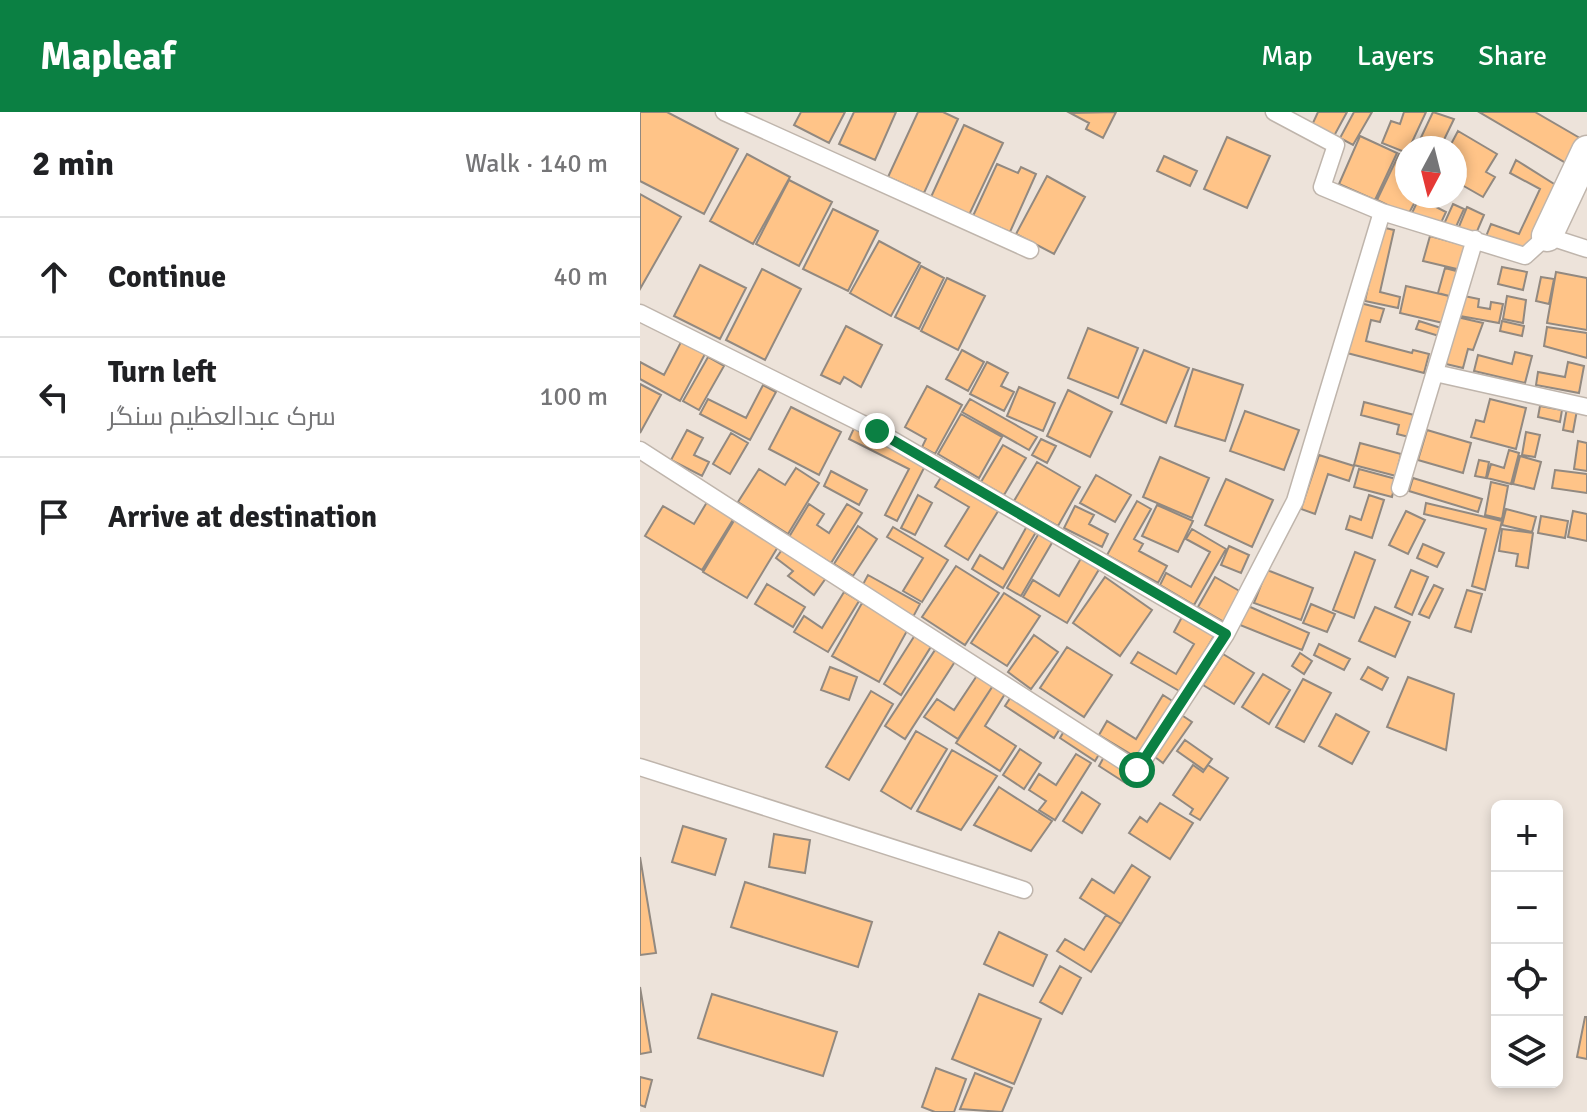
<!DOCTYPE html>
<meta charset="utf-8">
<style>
:root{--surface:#fff;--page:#f2f2f2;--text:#202124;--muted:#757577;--line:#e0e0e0;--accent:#0b8043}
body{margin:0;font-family:Signika,Cairo,sans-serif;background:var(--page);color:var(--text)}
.controls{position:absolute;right:24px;bottom:24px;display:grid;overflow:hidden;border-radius:12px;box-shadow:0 4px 12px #0003}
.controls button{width:72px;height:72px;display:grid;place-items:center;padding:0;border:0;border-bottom:2px solid var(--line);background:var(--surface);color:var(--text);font:40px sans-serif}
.compass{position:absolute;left:755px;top:24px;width:72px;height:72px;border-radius:50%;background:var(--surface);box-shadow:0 4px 12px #0003;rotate:187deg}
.stop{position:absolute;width:24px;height:24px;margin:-18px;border:6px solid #0b8043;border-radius:50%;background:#fff}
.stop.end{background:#0b8043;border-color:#fff;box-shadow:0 2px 8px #0008}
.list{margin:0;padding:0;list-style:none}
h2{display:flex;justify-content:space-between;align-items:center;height:104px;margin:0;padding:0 32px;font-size:34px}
h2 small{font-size:26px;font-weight:400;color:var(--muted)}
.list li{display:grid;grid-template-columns:52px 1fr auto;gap:24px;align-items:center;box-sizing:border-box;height:120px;padding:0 32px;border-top:2px solid var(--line)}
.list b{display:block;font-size:30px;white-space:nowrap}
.list p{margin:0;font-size:26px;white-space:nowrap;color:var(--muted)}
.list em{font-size:26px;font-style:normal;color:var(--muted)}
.icon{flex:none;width:44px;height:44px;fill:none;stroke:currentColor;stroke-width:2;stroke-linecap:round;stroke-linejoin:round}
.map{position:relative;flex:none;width:947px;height:1000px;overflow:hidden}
header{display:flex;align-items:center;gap:48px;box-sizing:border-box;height:112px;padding:0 40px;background:var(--accent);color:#fff}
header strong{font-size:38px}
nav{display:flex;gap:44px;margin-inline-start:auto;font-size:28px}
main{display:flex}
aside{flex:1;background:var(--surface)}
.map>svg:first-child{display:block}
.building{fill:#ffc488;stroke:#928980;stroke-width:2}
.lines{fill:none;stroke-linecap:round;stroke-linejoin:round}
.service-casing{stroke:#bfb5ac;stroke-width:19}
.minor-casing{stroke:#bfb5ac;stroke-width:33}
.service{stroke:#fff;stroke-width:16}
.minor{stroke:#fff;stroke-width:30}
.route{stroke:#0b8043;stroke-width:10}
</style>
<header>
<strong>Mapleaf</strong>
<nav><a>Map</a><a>Layers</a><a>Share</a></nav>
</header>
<main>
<aside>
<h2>2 min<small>Walk · 140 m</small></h2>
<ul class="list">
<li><svg class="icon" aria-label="ahead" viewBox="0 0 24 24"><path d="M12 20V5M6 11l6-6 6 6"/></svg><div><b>Continue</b></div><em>40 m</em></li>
<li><svg class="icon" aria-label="left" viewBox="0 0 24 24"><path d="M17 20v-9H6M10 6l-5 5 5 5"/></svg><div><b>Turn left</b><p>سرک عبدالعظیم سنگر</p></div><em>100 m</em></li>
<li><svg class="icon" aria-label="arrive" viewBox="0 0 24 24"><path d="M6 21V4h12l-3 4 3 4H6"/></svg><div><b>Arrive at destination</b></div></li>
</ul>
</aside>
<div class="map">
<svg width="947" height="1000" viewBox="0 0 947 1000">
<rect width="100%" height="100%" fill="#ede3da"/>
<!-- building -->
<path class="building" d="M0,0H27L98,37L64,102L0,69Z
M161,0H205L189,31L154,13Z
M214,0H256L235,48L199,32Z
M278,0H303L318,7L284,81L248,65Z
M476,0L463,26L446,17L449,11L430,1Z
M678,0H707L694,24L672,13Z
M714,0H732L713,33L700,26Z
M764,0H786L767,41L742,31L751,9L760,12Z
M793,0L814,7L800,36H776Z
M839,0H895L945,29L931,54Z
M324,13L363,31L329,103L291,85Z
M818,19L857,42L846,60L855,65L843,85L815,69V36H809Z
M720,24L757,41L735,88L699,72Z
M587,25L630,44L607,96L564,77Z
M107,42L150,65L113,132L70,109Z
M759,42L767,46V84H778L768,103L737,88Z
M524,44L557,59L550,74L517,59Z
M876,48L919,75L886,142L845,127L851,112L879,122L900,77L870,61Z
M357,52L378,61L381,55L396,62L370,120L333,104Z
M407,64L445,85L414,142L376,122Z
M149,68L192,90L159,154L116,132Z
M0,82L41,105L0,177Z
M780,84H798L794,94L806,100L800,113L772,101Z
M813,92L824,97L815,117L804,112Z
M827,95L844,103L835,124L818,117Z
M193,97L238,119L208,179L163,157Z
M741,115L754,118L740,180L760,185L758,196L725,189Z
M790,124L827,134L821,158L783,149Z
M239,129L280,151L251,204L210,181Z
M60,153L106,176L80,227L34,204Z
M281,154L304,166L279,217L255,205Z
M862,155L887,160L883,178L858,172Z
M805,156L820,160L813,185L798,181Z
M122,157L161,177L125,248L86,228Z
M916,160L947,166V218L907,211Z
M901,165L914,167L909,192L896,189Z
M307,166L345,184L318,238L281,219Z
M766,174L809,184L803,211L760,201Z
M824,184L839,187L838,195L850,197L851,190L863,192L859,211L820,204Z
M867,184L886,188L883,211L863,207Z
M720,191L744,197L740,210L731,208L726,229L772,241L773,238L789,242L784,261L707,241Z
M817,205L843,211L833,238L828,237L823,256L806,252Z
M779,209L801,216L799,224L776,217Z
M862,209L884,214L882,224L860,219Z
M206,214L242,233L221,275L204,265L200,272L181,263Z
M907,215L947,221V246L904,234Z
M448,216L498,236L478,286L428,266Z
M41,230L65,242L40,289L0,267V250L24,263Z
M322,238L344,250L328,279L306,267Z
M504,238L549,256L526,311L481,292Z
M875,240L892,244L885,271L834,259L838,243L872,252Z
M68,245L84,254L59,298L43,289Z
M347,250L368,261L361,274L374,280L364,299L330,282Z
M928,250L944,254L939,281L896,273L898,260L925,265Z
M553,257L603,273L585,329L535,314Z
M0,272L21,283L0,321Z
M123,273L136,280L110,328L60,302L68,287L106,306Z
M287,274L322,293L295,342L282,335L286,327L265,315Z
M379,275L415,291L403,319L367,304Z
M428,278L472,300L450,345L407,324Z
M330,287L397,325L389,338L322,300Z
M850,287L886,296L876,337L831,325L836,308L844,310Z
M724,290L774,303L769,325L757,322L759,313L721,303Z
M900,294L922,298L920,310L898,305Z
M151,295L201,320L179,363L129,337Z
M927,296L937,298L933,320L923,318Z
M605,299L659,318L644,358L590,339Z
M321,302L362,325L339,366L298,342Z
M215,314L287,350L257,409L245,403L269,357L209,327Z
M47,318L63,326L54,343L69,350L62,364L31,348Z
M787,318L831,331L823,361L778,348Z
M886,320L900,323L895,345L882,343Z
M91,321L108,331L90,362L73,352Z
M401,327L416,334L407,351L392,343Z
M938,329L947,331V359L934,357Z
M720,331L761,342L756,364L714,353Z
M363,333L386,346L364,383L341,370Z
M869,338L879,341L871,372L847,366L851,352L864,356Z
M679,343L714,354L709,369L688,362L675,402L661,397Z
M880,344L901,350L894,377L873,372Z
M520,345L569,366L552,406L503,385Z
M839,348L849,350L846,366L835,364Z
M397,350L440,375L418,414L374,389Z
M156,356L179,371L148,422L98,390L119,357L145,373Z
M719,357L756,367L752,385L714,375Z
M915,358L947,362V381L912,376Z
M191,359L227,378L219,393L184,374Z
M303,362L360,396L328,448L305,434L329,395L295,375Z
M456,363L491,383L475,410L440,391Z
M773,366L842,387L838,400L769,379Z
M586,367L633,388L612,435L565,413Z
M851,370L868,374L862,407L845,403Z
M278,383L292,391L275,423L261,416Z
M729,383L744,388L732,426L706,417L710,404L721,408Z
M497,389L511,397L494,427L503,432L499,439L527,454L518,471L467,443Z
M67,390L94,406L62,458L5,424L23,394L54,412Z
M786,391L862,409L845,478L832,474L846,417L784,402Z
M169,392L184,402L177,413L189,421L207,392L222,401L191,451L149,425Z
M517,393L553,409L538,440L502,424Z
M435,394L454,403L449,412L468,422L462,435L424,416Z
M866,397L896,405L892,420L862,413Z
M766,399L785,408L768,442L749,433Z
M933,399L947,402V429L928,425Z
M901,404L928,409L925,426L898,421Z
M95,407L139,433L107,486L63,460Z
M218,414L237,427L213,464L194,452Z
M387,414L396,420L363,476L332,457L340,443L363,457Z
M253,415L308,448L282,490L263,479L283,446L247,425Z
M552,417L586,437L554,493L520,473L526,461L551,475L570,440L546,427Z
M862,417L893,421L888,456L876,454L878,442L859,439Z
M399,421L413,429L381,484L367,476Z
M783,432L804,441L797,455L777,446Z
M589,434L609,443L601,461L581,453Z
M144,435L186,466L174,483L148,464L153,459L136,446Z
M715,440L735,448L714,506L693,498Z
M443,443L461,454L427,511L383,485L393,468L419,484Z
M316,454L359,481L325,533L282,505Z
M627,458L673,476L661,508L614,491Z
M771,458L788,465L772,503L755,495Z
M228,463L280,492L273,505L221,476Z
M465,465L512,498L480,544L433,511Z
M575,465L603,481L586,511L558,495Z
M127,472L165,495L153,515L115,492Z
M794,473L803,477L789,506L779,502Z
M827,478L842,482L831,520L815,515Z
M204,480L219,489L188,540L154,520L164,504L182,516Z
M364,481L400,504L367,554L331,531Z
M222,491L268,517L239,570L192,544Z
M671,492L695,502L687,520L663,511Z
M608,494L669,521L662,538L600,513Z
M735,495L770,510L755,545L719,529Z
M542,505L574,524L541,580L491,551L498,540L536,562L554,532L534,520Z
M275,523L292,533L261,583L244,572Z
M394,523L418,540L391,577L368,560Z
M679,532L710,547L704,558L674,543Z
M297,535L316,548L265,627L245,614Z
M427,535L472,563L444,605L400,576Z
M660,541L672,549L664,562L652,554Z
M583,542L614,561L594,592L563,573Z
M190,555L217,565L209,588L181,578Z
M728,555L748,566L742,578L721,567Z
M340,559L356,569L318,627L284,605L297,587L314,598Z
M623,562L650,578L629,612L602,595Z
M768,565L814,582L806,638L747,615Z
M663,567L691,581L664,630L636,615Z
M356,569L368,577L345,614L376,634L360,659L316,631Z
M231,579L253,592L209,668L186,655Z
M374,580L423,612L414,626L365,594Z
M523,583L534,590L499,647L459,623L467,609L496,627Z
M540,602L552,610L523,651L511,642Z
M696,602L729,620L712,652L679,634Z
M426,616L461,639L455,649L420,626Z
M276,619L307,637L271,697L241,679Z
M545,628L572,647L564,658L537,639Z
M380,637L401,651L384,677L363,663Z
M312,638L357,664L321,718L277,699Z
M436,642L451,651L415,708L399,698L406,689L389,678L399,662L416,673Z
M465,643L494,662L487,672L459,654Z
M553,653L563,660L568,653L588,666L560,708L550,702L553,697L533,683Z
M359,675L412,709L391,739L334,713Z
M442,680L460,692L442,721L423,709Z
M520,691L553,711L530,747L489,721L500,705L507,710Z
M43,714L86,727L75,763L32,750Z
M134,722L170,728L165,761L129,755Z
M0,745L16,841L0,843Z
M492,753L510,765L481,812L440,786L452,767L474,781Z
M105,770L232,810L218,855L91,815Z
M466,803L481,812L451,860L417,839L425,827L444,838Z
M359,820L407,843L393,874L344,852Z
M420,854L441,866L422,902L400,890Z
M0,875L11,940L0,942Z
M72,882L197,920L183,964L58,926Z
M339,882L401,907L374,972L312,947Z
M945,905H947V947L937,945Z
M296,956L326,967L314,1000H295L282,995Z
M335,961L372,976L362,1000L320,997Z
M0,965L12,968L5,995L0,993Z"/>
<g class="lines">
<defs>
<path id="service" d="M84,0L390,138
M634,0L696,33L682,75L742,100L885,144L907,124L947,137
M0,201L237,319L586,522
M795,261L947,295
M0,338L497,658L586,522L655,389L742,100
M760,376L835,127
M0,655L384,778"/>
<path id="minor" d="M907,124L947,39"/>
</defs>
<!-- service casing -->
<use href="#service" class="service-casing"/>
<!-- minor casing -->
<use href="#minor" class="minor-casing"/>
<!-- service -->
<use href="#service" class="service"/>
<!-- minor -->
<use href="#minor" class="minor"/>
</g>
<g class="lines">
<!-- route -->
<path class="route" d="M237,319L586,522L497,658"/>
</g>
</svg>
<div class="controls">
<button>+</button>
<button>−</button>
<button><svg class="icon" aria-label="locate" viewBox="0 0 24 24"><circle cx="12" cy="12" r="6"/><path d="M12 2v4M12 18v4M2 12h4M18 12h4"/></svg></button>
<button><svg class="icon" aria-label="layers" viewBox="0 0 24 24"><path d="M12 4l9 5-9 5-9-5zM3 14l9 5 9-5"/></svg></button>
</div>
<svg class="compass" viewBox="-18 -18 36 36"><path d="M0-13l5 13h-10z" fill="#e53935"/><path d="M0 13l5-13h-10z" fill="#757577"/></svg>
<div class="stop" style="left:497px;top:658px"></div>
<div class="stop end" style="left:237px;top:319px"></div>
</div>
</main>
